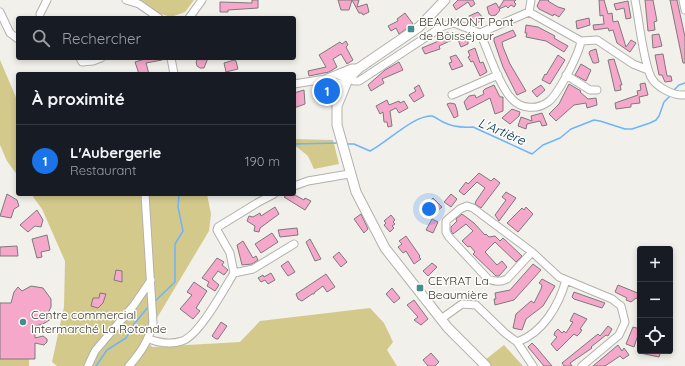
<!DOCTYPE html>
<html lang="fr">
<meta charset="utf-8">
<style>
:root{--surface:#171b24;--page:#242831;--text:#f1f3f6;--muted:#9ea1a6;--line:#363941;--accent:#1a73e8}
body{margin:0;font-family:Quicksand,sans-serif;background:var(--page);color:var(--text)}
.controls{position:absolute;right:12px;bottom:12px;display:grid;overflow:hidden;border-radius:4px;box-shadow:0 2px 6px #0003}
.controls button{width:36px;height:36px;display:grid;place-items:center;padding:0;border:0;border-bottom:1px solid var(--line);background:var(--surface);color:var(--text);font:20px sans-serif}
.you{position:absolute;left:429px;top:209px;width:14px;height:14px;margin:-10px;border:3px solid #fff;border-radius:50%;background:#1a73e8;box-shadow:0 0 0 6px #1a73e833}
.badge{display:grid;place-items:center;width:26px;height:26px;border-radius:50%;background:var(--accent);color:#fff;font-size:13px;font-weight:700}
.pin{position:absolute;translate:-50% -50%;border:2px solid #fff;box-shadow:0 1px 4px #0006}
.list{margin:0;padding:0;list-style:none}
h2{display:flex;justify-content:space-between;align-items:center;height:52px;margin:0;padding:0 16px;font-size:17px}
h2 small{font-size:13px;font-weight:400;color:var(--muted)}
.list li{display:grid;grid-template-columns:26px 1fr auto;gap:12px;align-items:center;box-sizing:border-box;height:72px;padding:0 16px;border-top:1px solid var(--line)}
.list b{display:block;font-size:15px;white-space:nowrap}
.list p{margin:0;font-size:13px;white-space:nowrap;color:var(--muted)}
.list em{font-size:13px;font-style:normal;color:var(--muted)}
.icon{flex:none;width:22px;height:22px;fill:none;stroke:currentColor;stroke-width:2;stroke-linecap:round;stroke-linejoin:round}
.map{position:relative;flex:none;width:685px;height:366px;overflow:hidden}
.search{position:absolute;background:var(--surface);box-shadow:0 2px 6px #0003;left:16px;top:16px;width:280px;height:44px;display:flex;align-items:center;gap:10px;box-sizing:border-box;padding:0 14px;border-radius:4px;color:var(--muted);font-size:15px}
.panel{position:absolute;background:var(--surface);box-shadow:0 2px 6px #0003;left:16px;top:72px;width:280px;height:124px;border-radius:4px}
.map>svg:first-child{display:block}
.green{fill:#d3c98b}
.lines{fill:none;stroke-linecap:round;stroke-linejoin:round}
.stream{stroke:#6fb3fb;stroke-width:1.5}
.building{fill:#f6a8ca;stroke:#7e797b}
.minor-casing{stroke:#b2b1ac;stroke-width:9}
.major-casing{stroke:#b2b1ac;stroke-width:11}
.minor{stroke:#fff;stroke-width:7}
.major{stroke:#fff;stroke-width:9}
.poi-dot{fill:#458d8e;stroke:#fffef8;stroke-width:1.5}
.labels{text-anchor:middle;stroke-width:3;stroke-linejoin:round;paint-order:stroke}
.poi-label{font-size:12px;fill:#353533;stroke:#fffef8;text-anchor:start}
.water-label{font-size:13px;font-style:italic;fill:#023562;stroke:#fffef8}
</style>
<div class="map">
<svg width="685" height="366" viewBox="0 0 685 366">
<rect width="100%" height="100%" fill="#f1f0eb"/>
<!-- green -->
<path class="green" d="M141,0H194L185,12L171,17L158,13Z
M0,60L18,102V176L7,161L0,145Z
M294,139L333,140L339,164L314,169L308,156L297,147L294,148Z
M31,194H207L211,214L209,231L145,338L152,347L240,342L260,321L370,308L384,323L393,342L387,350L397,366H57L52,362L64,307L65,261L42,209Z
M504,345L523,366H490L485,360Z
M0,359H29V366H0Z"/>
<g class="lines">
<!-- stream -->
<path class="stream" d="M673,91L679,85L685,83
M294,144L338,143
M346,144H354L370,151C385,144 415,114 432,116C435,117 439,120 443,122C453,127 461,128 473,127L532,154L543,145L560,138L571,129L594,120L600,121L625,129H632L650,123L656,120L659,116L664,102L670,96
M154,302L175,282V244L183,231L178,207L179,194
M96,366L107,350L126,338L134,324L149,306"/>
</g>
<!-- building -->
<path class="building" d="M252,0H258V8L228,10V12H220V2L252,3Z
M338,0H359L357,7L367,4L369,12L363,15L362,13H359L352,0L349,10H341Z
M458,0H473L475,4L471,7L468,2L456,10L453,5Z
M504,0H516L514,2L516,4L514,7L511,5L508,8L506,6L499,9L500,10L496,15L492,16L489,14L487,7L496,3L499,8Z
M540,0H549L548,1L558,7L565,9L559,17L554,14L553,16L539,9L537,6Z
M599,0H604L608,14L612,13L613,22L618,21L626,47L631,40L636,43L630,52L617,43L613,30L609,31L608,28L594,30L593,25L604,24L603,15L600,16Z
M645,0H653L657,21L654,22L655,30L648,31Z
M670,0H677L685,37V63H683Z
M628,1L631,18L626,19L624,8L616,10L614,4Z
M478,12L484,19L477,23L472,22L469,16Z
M405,13L413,24L399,34L396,28L391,31L388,26L398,21L397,19Z
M589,18L590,25L577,29L576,21Z
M526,25L538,27L555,36L554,38L559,41L568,46L564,52L546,41L526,37L527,33H525Z
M513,30L516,36L502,42L503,47L510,64L526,91L517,95L503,67L494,41V38Z
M448,32L452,40L439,46L440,49L425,54L422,48L441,40L440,37Z
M459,33L463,37L466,36L468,40V44L461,47L456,35Z
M659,34L662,46L653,48L652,35Z
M346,41L348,45L346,47L347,49L353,60L347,64L341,54L333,59L337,67L329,72L309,76L308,71L326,67L319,55L340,42L342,44Z
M475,48L480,63L483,62L487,72L480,76L473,61L471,62L468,57L470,56L468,51Z
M596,49L599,62L596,63H593L589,53L590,51Z
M663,54L667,76H671L672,81L665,82L662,75H659L655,55Z
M456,55L463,66L452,70L449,63L452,62L450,57Z
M558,55L565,60L550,84L542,80L545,74L546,75Z
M148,58H161L162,60L146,63L149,74H139L135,62Z
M198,58H208L204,68H200L197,66L196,62Z
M614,59L622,85H620L621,90L615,91L608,60Z
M234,60L236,61L238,69L226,72L224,63Z
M399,62L403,70L382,79L384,83L371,91L368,85L385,70Z
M581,64L591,70L586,81L575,75Z
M645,83L648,95L639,97L640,103L631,104V107L616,109L615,103L638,95L637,91L641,90L640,84Z
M327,84L329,96L321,98V93L315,94L314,87Z
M569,84L581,91L580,92L588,99L596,98L597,105L587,108L586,103L574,105L556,121L549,114L559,104Z
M419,85L424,96L414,102L409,95L416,91L414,88Z
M494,85L500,97H503V111L495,114L490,98L467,110L464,102L469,96L475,95L476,98L484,94L483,91L485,89Z
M541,85L545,90L537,97L532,91Z
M304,90L305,104L294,108V93Z
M387,100L389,105L399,101L400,103L404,101L408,108L399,113L396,108L390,111L392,126L388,127L387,122H384L383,112L380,114L376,106Z
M450,103L455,104L457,110L458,116L454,118L447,104Z
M512,109L520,112L519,116L510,124L502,118Z
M542,113L547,125L542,126L540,121L527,124L526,129L518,126L521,117L532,121L531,116Z
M479,173L491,181L494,178L500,183L481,208L475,204L476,201L485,188L477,182L464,195L459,191L466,182L468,184Z
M506,192L516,198L499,221L495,215L506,200L502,197Z
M7,194L17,200L19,206L14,209L11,218L0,216Z
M289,194H293L304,200L305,198L311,201L305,210L284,197Z
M451,194L457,199L451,207L444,202Z
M433,198L442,207L431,216L425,210L433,203L434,204L431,200Z
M275,207L279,214L260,228L259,232L254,231L255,226L247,221L249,216L253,217L260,213L261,216Z
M526,207L533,214L518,232L507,223L522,208L524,210Z
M37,210L43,220L41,227L35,226L28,232L20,225Z
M361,214L368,229L364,233L354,219Z
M462,214L474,223L485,235L486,234L489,237L495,236L500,241L503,238L522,256L516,262L495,242L485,252L497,265L502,261L507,267L499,276H496L473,254L475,252L470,246L468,247L462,241L473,231L466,224L453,234L451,231V227L457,221L456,219Z
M391,215L395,220L393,222L395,224L392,226L394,228L390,232L384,225L386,223L384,221Z
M432,219L438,222L433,233L426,230Z
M297,228L298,235L280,237L278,230Z
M272,233L278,242L261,253L255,244Z
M47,235L50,250L41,252L42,257L37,258L32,239Z
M406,236L420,256L419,257L421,259L414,264L406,251L403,253L398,247L402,244L399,241Z
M310,239L321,259L315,261L306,242Z
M243,241L253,258L256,256L258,260L252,264L242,265L237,245Z
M17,246L18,256H0V247Z
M339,252L347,262L341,267L333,257Z
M217,258L224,262L222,265L228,270L224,275L218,271L212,279L219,285L215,291L207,286L209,282L202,278Z
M288,261L295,272L288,276L281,266Z
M432,263L437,267L428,276L423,271Z
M533,264L541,270L514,300L495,305L494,299H496L495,293L510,290Z
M116,270L122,271V282L114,280Z
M271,273L275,280L268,284L265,280L261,282L258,278L263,275L264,277Z
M326,274L335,287L327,292L323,286L315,292L314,294H312L302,301L298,299L296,294Z
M542,279L555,286L543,306L526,319L522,330L513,328L516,314L531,301L534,303L541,289L542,285L539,283Z
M194,282L207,291L196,308L200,311L193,319L180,309L192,295L187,292Z
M618,285L640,294V300L636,298L631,302L626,300L627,298L615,292Z
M31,286L43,288L51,299V307L47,315L51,319L43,324L35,326V338L43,336L47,339V342L44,345L35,343V359H0V303H11L14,292L18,287L22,291Z
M392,288L400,298L394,303L386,294Z
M574,292L605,303L602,308L574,299L572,297Z
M100,293L106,294L103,303L98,308L91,306L93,298H99Z
M414,300L428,319L421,325L414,320L418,317L407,305Z
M574,313L587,319L580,329L582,330L580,333L577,336L574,334L557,351L551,344L557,337L554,335L555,332L558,329L562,333L564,331L566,333L573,322L570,321Z
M221,322L227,326L218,339H216L212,336Z
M608,326L612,329L608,336L606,335L591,347L592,348L570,363L572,366H564L562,363L593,338L598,334L600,336Z
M633,327L640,329L634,347L626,344Z
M532,343L536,347L552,366H544L528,347Z
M618,345L622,351L624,348L629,355L623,359L620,356L605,366H593Z
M640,351H661L659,357L640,353Z
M431,353L439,362L435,366H428L423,360Z"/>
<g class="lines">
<defs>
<path id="minor" d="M126,0L139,4L159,18
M635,0C639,19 643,61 651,77C656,87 673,96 685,95
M683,0L685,10
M0,12L10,33L18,39
M529,12L531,0
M40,14L47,0
M189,18L202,0
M480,33C488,50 499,86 512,99C521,109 537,110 548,102C558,95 579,54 581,41
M80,58L82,62L93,61L101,58
M171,58L174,74
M338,75L354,81H359L443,26L454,23L480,33L529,12L581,41L597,40L633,64L648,70
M566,75L590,90H597
M326,79L345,85
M294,84L325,79L352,68H359
M452,95L498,75
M294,186L308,181L349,174
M532,252L507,279C500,282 496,282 488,279L449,237L446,232V221L460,209L467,206L473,208L532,252L559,277L612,299L621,306L625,322L619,335L582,366
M234,273L230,253L217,230L218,227L257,203L274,194
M441,319L462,304L476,305L505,333L517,342L533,366
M149,339C160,343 171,345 182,341C199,336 224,289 234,273L253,269L294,244
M517,342C543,333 559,305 566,280
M88,366L95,351L134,305L151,280
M129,366C141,352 148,342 153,323L145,194"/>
<path id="major" d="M445,0L419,27L359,68L348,79L337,106V125L356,192L385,248L448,328L486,366"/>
</defs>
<!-- minor casing -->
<use href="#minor" class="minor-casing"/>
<!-- major casing -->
<use href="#major" class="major-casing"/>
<!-- minor -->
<use href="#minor" class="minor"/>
<!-- major -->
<use href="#major" class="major"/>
</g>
<!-- markers -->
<g class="poi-dot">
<rect x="407" y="25" width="8" height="8" rx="2"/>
<rect x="416" y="284" width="8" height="8" rx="2"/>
<circle cx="23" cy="322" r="4"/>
</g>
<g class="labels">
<!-- poi labels -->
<g class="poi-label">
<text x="419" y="26">BEAUMONT Pont<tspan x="419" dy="14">de Boisséjour</tspan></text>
<text x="428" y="285">CEYRAT La<tspan x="428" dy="14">Beaumière</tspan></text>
<text x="31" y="319">Centre commercial<tspan x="31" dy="14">Intermarché La Rotonde</tspan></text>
</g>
<!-- water labels -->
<g class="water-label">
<text transform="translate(502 131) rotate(23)" y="5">L'Artière</text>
</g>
</g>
</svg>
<div class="controls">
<button>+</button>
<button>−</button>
<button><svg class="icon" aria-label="locate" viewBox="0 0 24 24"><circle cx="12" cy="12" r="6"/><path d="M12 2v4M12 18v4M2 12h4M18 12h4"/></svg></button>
</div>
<div class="you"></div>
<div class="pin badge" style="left:327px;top:91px">1</div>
<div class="search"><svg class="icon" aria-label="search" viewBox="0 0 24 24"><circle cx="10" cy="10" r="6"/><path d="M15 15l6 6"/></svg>Rechercher</div>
<section class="panel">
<h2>À proximité<small></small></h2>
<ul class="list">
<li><span class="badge">1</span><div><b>L'Aubergerie</b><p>Restaurant</p></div><em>190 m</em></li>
</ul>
</section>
</div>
